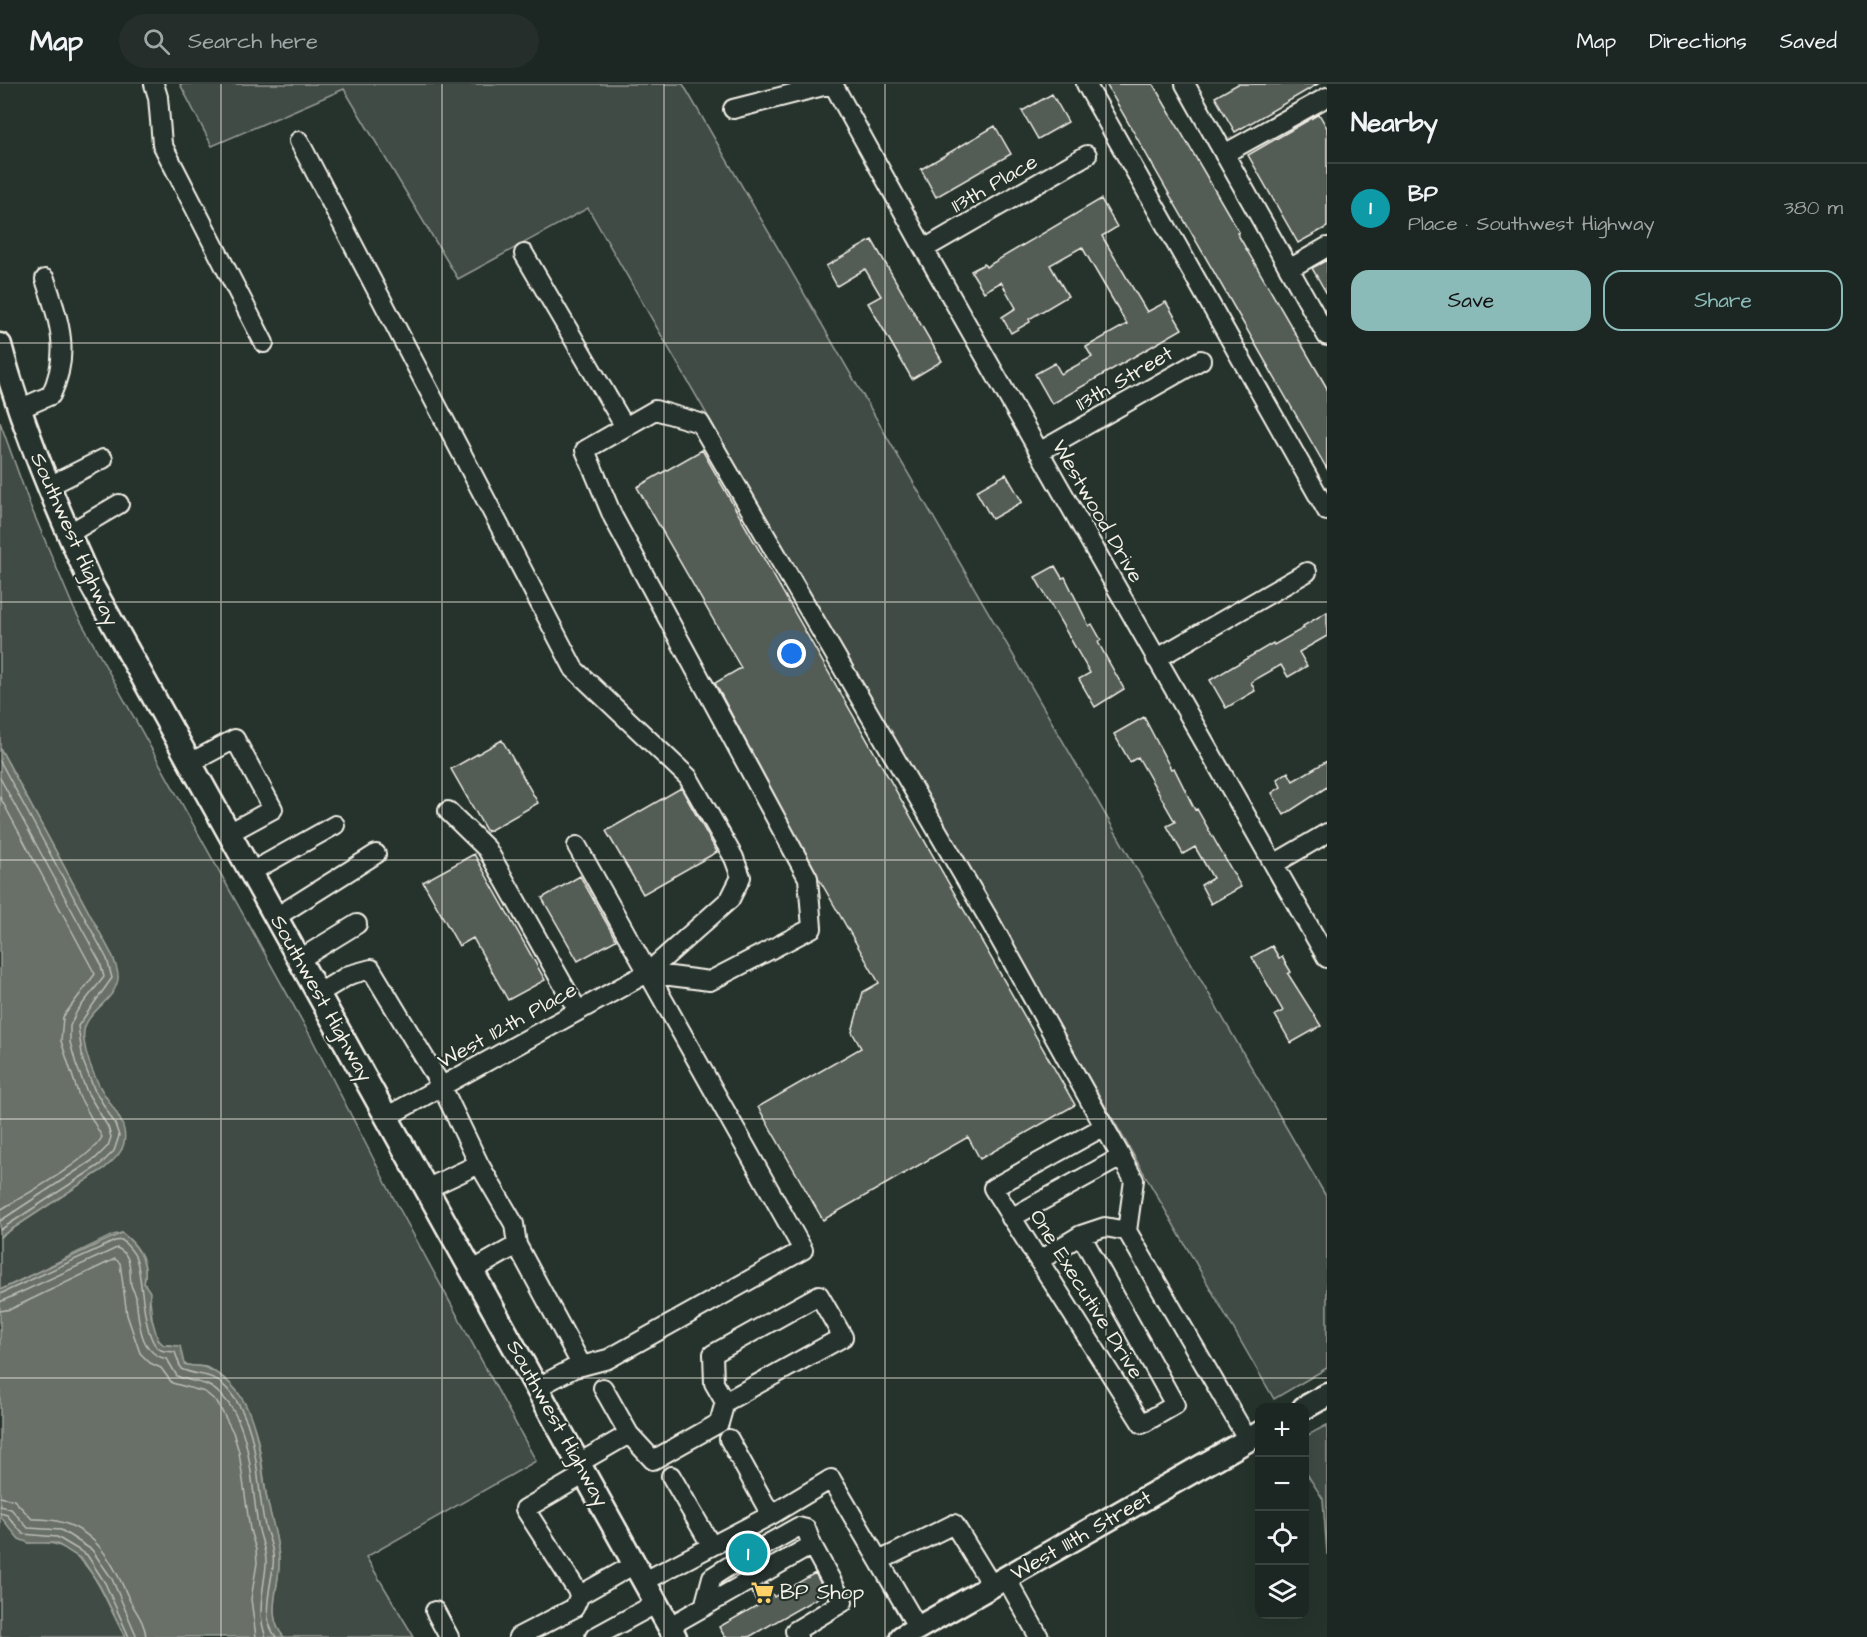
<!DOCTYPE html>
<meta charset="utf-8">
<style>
:root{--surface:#1c2622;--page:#252e2a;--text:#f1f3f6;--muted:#a0a5a5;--line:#3a4340;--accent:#8bbbb9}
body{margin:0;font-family:"Architects Daughter",sans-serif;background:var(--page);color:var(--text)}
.controls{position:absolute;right:18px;bottom:18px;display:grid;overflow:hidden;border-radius:12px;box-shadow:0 6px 24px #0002}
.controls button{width:54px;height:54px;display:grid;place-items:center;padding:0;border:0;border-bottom:2px solid var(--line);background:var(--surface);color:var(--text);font:30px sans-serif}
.you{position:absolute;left:792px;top:570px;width:21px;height:21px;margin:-15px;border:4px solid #fff;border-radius:50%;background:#1a73e8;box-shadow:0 0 0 9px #1a73e833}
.badge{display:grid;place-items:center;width:39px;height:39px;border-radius:50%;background:var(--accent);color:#fff;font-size:20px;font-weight:700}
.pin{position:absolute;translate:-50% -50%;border:3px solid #fff;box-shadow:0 2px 6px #0006}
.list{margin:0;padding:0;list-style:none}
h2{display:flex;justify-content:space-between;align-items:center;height:78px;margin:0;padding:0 24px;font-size:26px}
h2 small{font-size:20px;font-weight:400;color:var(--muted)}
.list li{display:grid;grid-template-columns:39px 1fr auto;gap:18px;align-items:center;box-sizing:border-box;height:90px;padding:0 24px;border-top:2px solid var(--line)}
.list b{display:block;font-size:22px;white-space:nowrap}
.list p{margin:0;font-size:20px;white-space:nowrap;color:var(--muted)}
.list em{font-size:20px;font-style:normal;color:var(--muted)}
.actions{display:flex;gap:12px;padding:18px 24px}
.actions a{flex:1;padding:14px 0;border:2px solid var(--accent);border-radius:18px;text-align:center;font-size:21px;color:var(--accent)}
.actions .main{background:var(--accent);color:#111}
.icon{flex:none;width:33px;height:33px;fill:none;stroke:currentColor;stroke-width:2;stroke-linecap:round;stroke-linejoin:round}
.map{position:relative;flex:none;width:1327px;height:1553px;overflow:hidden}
header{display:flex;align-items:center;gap:36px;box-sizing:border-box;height:84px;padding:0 30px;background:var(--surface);border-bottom:2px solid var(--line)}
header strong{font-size:28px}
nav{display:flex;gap:33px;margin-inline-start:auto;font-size:21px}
.search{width:420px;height:54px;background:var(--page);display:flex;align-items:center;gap:15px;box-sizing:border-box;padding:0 21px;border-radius:33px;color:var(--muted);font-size:22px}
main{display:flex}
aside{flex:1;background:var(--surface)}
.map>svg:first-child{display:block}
.green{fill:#414b45;stroke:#9a9e96;stroke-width:1.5}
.water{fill:#676f68;stroke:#9fa39b;stroke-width:1.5}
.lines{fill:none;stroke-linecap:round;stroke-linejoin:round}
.shore{stroke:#bcbdb5;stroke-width:1.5}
.building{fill:#525c55;stroke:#f4f1e8;stroke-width:1.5}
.minor-tunnel{stroke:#455049;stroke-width:18;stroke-dasharray:18 9;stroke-linecap:butt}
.minor-casing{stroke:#f4f1e8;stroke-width:22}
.major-casing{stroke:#f4f1e8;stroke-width:27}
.minor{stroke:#26332d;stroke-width:18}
.major{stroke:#26332d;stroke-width:22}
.grid{fill:none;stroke:#f4f1e8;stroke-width:1.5;stroke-opacity:0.55}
.labels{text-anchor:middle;stroke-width:4.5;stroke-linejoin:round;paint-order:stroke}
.street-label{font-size:21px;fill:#f4f1e8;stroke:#26332d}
.poi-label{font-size:21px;fill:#f4f1e8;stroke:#26332d;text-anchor:start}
</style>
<header>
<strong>Map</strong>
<div class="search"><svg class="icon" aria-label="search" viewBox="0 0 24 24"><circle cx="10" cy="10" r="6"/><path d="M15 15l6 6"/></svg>Search here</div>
<nav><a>Map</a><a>Directions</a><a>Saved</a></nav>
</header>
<main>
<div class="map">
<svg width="1327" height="1553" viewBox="0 0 1327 1553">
<rect width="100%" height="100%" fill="#26332d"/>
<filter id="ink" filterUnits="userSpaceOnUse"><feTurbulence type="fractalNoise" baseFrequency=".0167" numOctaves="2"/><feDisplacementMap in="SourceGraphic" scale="12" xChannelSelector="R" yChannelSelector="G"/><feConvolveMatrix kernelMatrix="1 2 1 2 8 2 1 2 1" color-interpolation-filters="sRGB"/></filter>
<g filter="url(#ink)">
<!-- green -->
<path class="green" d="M180,0H683L1327,1114V1284L1274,1315L588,124L458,195L344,5L212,62Z
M0,338L30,421L74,525L311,953L392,1111L536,1377L366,1473L414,1553H284C264,1532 280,1503 279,1478C279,1457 271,1436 267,1415C259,1369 263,1341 230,1304C223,1295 217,1288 206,1283C199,1281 191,1283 184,1280L172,1261H163C146,1244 156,1217 144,1199C149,1178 138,1161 122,1149L113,1151L0,1206V1153L105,1084L121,1038C105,1012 79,976 84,944C87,917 128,919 113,873L0,664Z
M1327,1341V1471L1323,1415L1305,1387L1304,1353Z
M0,1431L29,1459C87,1450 102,1513 125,1553H0Z"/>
<!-- water -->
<path class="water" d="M0,664L113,873C115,879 119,888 118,895C114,921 79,928 84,957C86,972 92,987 99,1001C107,1018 129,1038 124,1059C122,1070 112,1077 105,1084L0,1153Z
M122,1149C138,1162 149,1178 144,1199L150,1208L149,1225L158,1256L164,1261L180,1262L184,1280C191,1283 199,1281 206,1284C258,1305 258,1364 266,1410C270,1432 279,1455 279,1478C280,1503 264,1532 284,1553H125L100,1502L83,1476L56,1459H29L19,1455L0,1432V1206Z"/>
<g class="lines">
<!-- shore -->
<path class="shore" d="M0,677L107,875L112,894L78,942L83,977L94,1005L115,1040L119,1052L114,1067L101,1080L0,1146
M0,694L100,878L104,893L77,927L70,942V958L76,980L87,1008L108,1043L111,1053L108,1062L96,1074L0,1137
M0,713L95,890L63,933L61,957L79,1012L102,1053C91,1075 23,1112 0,1126
M0,1210L115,1157L122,1156C127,1161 134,1168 136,1174C143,1192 142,1258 161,1266C165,1268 171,1267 175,1268L181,1285C202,1294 210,1286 229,1307C261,1344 255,1397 265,1442C269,1456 275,1467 273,1482C271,1503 260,1534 276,1553
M0,1218L117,1164C133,1171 129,1187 131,1201C132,1206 136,1209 136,1214C139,1237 139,1270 167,1275L177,1292C195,1300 205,1295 221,1311C252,1340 251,1401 258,1441C260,1455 267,1466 266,1481C264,1506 256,1528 266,1553
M0,1227L11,1225L115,1175L120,1179L127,1231L140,1269L150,1279L161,1284L172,1299L205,1308L217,1318L233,1348L239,1368L250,1446L256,1466L257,1479L251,1515L256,1553
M0,1413L14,1416L32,1435C88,1433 109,1469 129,1515C135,1527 145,1538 146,1553
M0,1422L11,1425L28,1444L61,1446L92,1466L112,1495L137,1553
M0,1429L7,1431L23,1450L57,1453L87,1471L105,1499L129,1553"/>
</g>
<!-- building -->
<path class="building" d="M1106,0H1153L1239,148L1237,149L1327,304V385Z
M1238,0H1318L1235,48L1215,13Z
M1052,10L1068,38L1038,55L1022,27Z
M1319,30L1327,44V143L1298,159L1248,71Z
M995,42L1011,70L936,113L921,85Z
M1101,115L1117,143L1102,152L1147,228L1166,218L1182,245L1052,320L1035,290L1055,279L1061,290L1092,273L1086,263L1127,240L1082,163L1050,181L1068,212L1029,235L1030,238L1011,249L1002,233L1016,224L1001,198L984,208L971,187L984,180L986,183Z
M872,156L942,277L912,295L868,219L881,212L865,185L837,202L826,182Z
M1327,176V210L1312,184Z
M702,366L1075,1021L980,1075L968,1053L823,1136L758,1023L861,964L852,948L863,908L879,899L819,795L715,599L741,584L637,403Z
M1006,390L1022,418L992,435L976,407Z
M1055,482L1062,494L1065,493L1089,542L1092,540L1101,556L1098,558L1105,571L1124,605L1095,623L1079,595L1090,589L1035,493Z
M1327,528V552L1299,568L1307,582L1288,593L1281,581L1251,598L1255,607L1226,624L1210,596L1273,559L1274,561L1304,544L1303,542Z
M1144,633L1171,685L1174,684L1195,726L1197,725L1241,803L1211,820L1201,801L1213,794L1195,763L1183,770L1167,742L1175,738L1138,673L1130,678L1114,650Z
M502,656L538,719L487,748L451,685Z
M1327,677V703L1284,731L1272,709L1281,703L1277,695L1288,688L1293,697Z
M681,704L717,768L643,810L606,747Z
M474,770L545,896L508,916L473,854L459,862L423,798Z
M580,792L616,856L578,877L542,814Z
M1272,862L1279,874L1282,873L1291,888L1288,890L1321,942L1291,959L1275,931L1283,927L1252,873Z
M757,1452L753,1462L755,1468L762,1473L744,1483L743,1473L739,1469H729Z
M815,1489L826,1509L749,1553H725L719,1543L758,1521L752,1508L767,1500L774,1513Z"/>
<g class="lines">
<!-- minor-tunnel -->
<path class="minor-tunnel" d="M734,1479L764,1462"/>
<defs>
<path id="minor" d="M154,0L158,13L162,60L264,259
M833,0L924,165L1327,874
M1086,0L1327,427
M1185,0L1327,252
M733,25L831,0
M299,57L574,585L688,693L734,774L741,793L730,815L647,889L388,1032
M1224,70L1327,13
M924,165L1087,71
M524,170L625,343
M1289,185L1327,163
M19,325L51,311C71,268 59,237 45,195
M1039,368L1201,276
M49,402L103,375
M68,450L119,420
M1156,575L1307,488
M190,679L235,655L273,725L229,749
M448,727L487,765L578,927
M1274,780L1327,749
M251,788L335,741
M276,833L376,770
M300,875L357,840
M647,889L710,897L812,844L808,794L613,433L585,366L655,326L700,339L991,839L1134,1096L1127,1147
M319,909L349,891L371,885L442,1003L479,1080L514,1140L517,1161L582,1282
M428,1104L479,1080
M1011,1134L1121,1073
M1081,1151L1175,1321L1142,1340L993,1104L1103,1043
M1040,1176L1081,1151L1105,1143L1127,1147L1248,1356
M473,1186L517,1161
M819,1211L843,1253L725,1318L714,1299L713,1270Z
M538,1303L574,1284L608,1275L803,1166L577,762
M629,1350L653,1376L719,1339L725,1318
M729,1355L771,1431
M579,1379L629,1350L603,1304
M585,1390L525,1425L580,1511L635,1480
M671,1392L711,1461
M764,1462L798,1443L806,1445L812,1461
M1006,1494L1039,1553
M645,1497L771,1431L831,1395L879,1477
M704,1523L712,1493L734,1479
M435,1527L449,1553
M670,1542L812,1461L843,1518L795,1547L798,1553
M918,1544L879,1477L954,1440L992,1502
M518,1553L574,1524L580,1511
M595,1553L657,1519"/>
<path id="major" d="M0,261C22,344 57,424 92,502L675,1553
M1304,1324L1327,1311
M902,1553L1260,1349"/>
</defs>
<!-- minor casing -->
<use href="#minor" class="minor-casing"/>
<!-- major casing -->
<use href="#major" class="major-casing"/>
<!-- minor -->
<use href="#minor" class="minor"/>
<!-- major -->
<use href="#major" class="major"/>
</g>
</g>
<!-- grid -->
<path class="grid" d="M221,0V1553M442,0V1553M664,0V1553M885,0V1553M1106,0V1553M0,259H1327M0,518H1327M0,776H1327M0,1035H1327M0,1294H1327"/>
<!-- icons -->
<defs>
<symbol id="supermarket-bare" viewBox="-9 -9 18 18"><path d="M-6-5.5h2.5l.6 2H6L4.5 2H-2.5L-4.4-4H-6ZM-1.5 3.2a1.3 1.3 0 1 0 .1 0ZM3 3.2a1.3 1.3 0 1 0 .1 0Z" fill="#ffd166" stroke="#26332d" stroke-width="2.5" paint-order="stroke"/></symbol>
</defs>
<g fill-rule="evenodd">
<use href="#supermarket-bare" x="746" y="1492" width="33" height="33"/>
</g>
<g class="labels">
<!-- street labels -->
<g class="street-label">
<text transform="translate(994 99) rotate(-30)" y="7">113th Place</text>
<text transform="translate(1124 294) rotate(-30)" y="7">113th Street</text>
<text transform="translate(1098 427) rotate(60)" y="7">Westwood Drive</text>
<text transform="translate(75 455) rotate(66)" y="7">Southwest Highway</text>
<text transform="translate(322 914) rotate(61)" y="7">Southwest Highway</text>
<text transform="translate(507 941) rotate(-29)" y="7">West 112th Place</text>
<text transform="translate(1087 1210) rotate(58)" y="7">One Executive Drive</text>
<text transform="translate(558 1339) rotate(61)" y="7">Southwest Highway</text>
<text transform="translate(1081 1451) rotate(-30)" y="7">West 111th Street</text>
</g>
<!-- poi labels -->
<g class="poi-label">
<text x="780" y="1515">BP Shop</text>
</g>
</g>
</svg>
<div class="controls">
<button>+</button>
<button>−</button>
<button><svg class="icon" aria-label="locate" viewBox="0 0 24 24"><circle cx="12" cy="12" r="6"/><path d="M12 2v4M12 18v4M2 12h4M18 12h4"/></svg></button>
<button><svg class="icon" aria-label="layers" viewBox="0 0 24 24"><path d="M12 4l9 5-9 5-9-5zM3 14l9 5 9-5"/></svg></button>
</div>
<div class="you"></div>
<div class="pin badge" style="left:748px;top:1469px;background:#0f9aa8">1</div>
</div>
<aside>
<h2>Nearby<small></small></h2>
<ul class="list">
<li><span class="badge" style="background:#0f9aa8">1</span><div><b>BP</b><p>Place · Southwest Highway</p></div><em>380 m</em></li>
</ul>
<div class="actions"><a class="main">Save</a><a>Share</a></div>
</aside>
</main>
